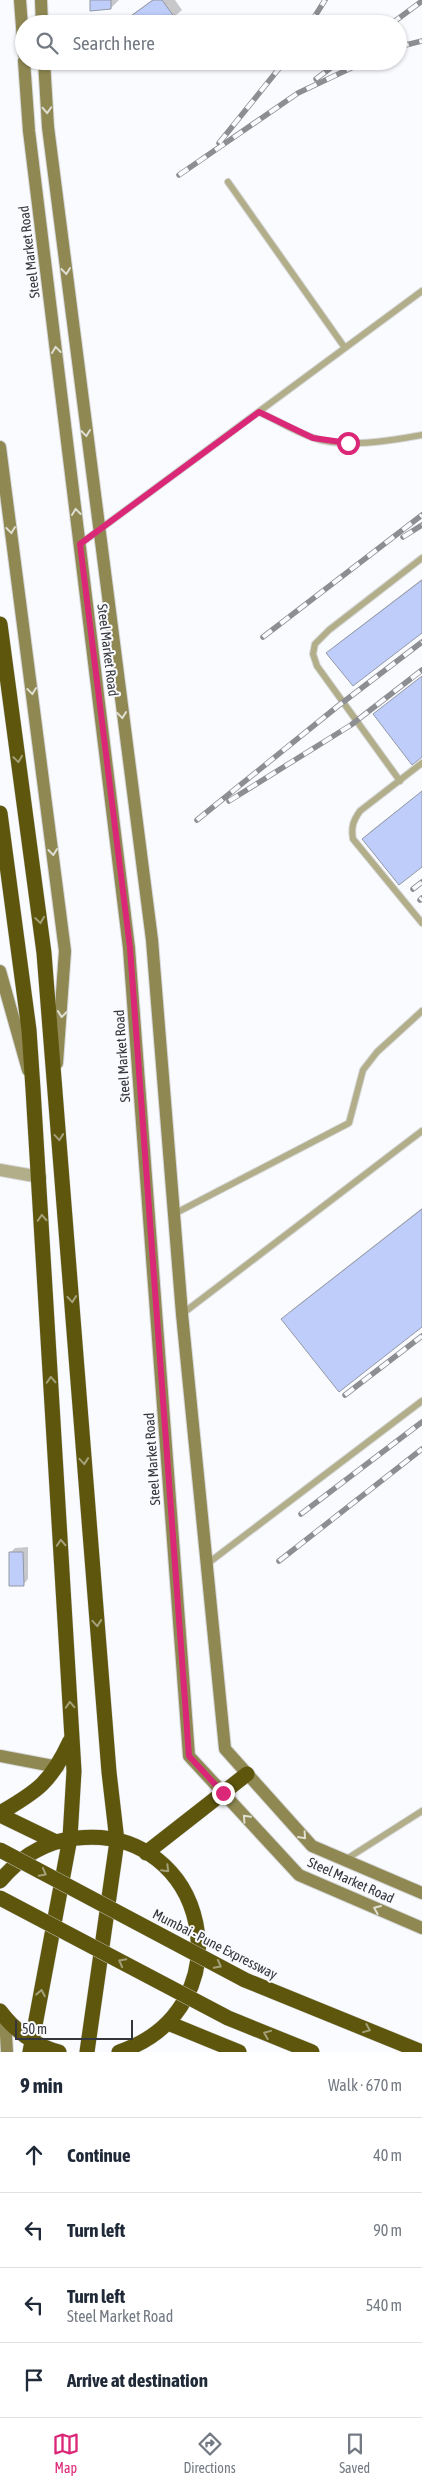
<!DOCTYPE html>
<meta charset="utf-8">
<style>
:root{--surface:#fff;--page:#f2f2f3;--text:#1f2937;--muted:#747a83;--line:#e0e1e3;--accent:#db2777}
body{margin:0;font-family:"Asap Condensed",sans-serif;background:var(--page);color:var(--text)}
.scale{position:absolute;left:15px;bottom:12px;width:118px;box-sizing:border-box;padding-left:5px;border:2px solid #34363b;border-top:0;font-size:14px;line-height:18px;white-space:nowrap;color:#34363b;-webkit-text-stroke:4px #fafbfe;paint-order:stroke}
.stop{position:absolute;width:15px;height:15px;margin:-11px;border:4px solid #db2777;border-radius:50%;background:#fff}
.stop.end{background:#db2777;border-color:#fff;box-shadow:0 1px 5px #0008}
.list{margin:0;padding:0;list-style:none}
h2{display:flex;justify-content:space-between;align-items:center;height:65px;margin:0;padding:0 20px;font-size:21px}
h2 small{font-size:16px;font-weight:400;color:var(--muted)}
.list li{display:grid;grid-template-columns:32px 1fr auto;gap:15px;align-items:center;box-sizing:border-box;height:75px;padding:0 20px;border-top:1px solid var(--line)}
.list b{display:block;font-size:19px;white-space:nowrap}
.list p{margin:0;font-size:16px;white-space:nowrap;color:var(--muted)}
.list em{font-size:16px;font-style:normal;color:var(--muted)}
.icon{flex:none;width:28px;height:28px;fill:none;stroke:currentColor;stroke-width:2;stroke-linecap:round;stroke-linejoin:round}
.map{position:relative;flex:none;width:422px;height:2052px;overflow:hidden}
.search{position:absolute;background:var(--surface);box-shadow:0 1px 4px #0004;left:15px;right:15px;top:15px;height:55px;display:flex;align-items:center;gap:12px;box-sizing:border-box;padding:0 18px;border-radius:28px;color:var(--muted);font-size:19px}
.sheet{height:365px;background:var(--surface)}
nav{display:flex;justify-content:space-around;align-items:center;box-sizing:border-box;height:70px;border-top:1px solid var(--line);background:var(--surface);font-size:14px;color:var(--muted)}
nav a{display:grid;justify-items:center;gap:2px}
nav .on{color:var(--accent)}
.map>svg:first-child{display:block}
.shadow{fill:#0003}
.building{fill:#bfcdfb;stroke:#9398a5}
.lines{fill:none;stroke-linecap:round;stroke-linejoin:round}
.lane-casing{stroke:#d6d8db;stroke-width:8}
.street-casing{stroke:#d6d8db;stroke-width:14}
.secondary-casing{stroke:#d6d8db;stroke-width:14}
.highway-casing{stroke:#d6d8db;stroke-width:16}
.lane{stroke:#b2ae8a;stroke-width:6}
.street{stroke:#b2ae8a;stroke-width:12}
.secondary{stroke:#8f8852;stroke-width:12}
.highway{stroke:#5e560d;stroke-width:15}
.rail-casing{stroke:#8d8e92;stroke-width:5.5}
.rail{stroke:#fafbfe;stroke-width:4;stroke-dasharray:11;stroke-linecap:butt}
.highway-bridge-casing{stroke:#d6d8db;stroke-width:16;stroke-linecap:butt}
.highway-bridge{stroke:#5e560d;stroke-width:15}
.oneway{stroke:#dfded3}
.oneway2{stroke:#a4a079}
.route{stroke:#db2777;stroke-width:6}
.labels{text-anchor:middle;stroke-width:4;stroke-linejoin:round;paint-order:stroke}
.street-label{font-size:14px;fill:#34363b;stroke:#fafbfe}
</style>
<div class="map">
<svg width="422" height="2052" viewBox="0 0 422 2052">
<rect width="100%" height="100%" fill="#fafbfe"/>
<!-- shadow -->
<path class="shadow" d="M91,0H119L111,8Z
M152,0H175L182,10L166,24H119Z
M422,579V632L328,653L336,645Z
M422,791V865L363,839L371,831Z
M422,1208V1325L283,1319L293,1309Z
M28,1547V1579L23,1585L10,1553L15,1548Z"/>
<!-- building -->
<path class="building" d="M90,0H111V9L90,11Z
M153,0H162L175,18L168,24H120Z
M422,580V633L353,686L326,653Z
M422,676V757L412,765L373,714Z
M422,791V867L399,885L362,839Z
M422,1209V1327L339,1392L281,1319Z
M9,1552H23L24,1586H9Z"/>
<g class="lines">
<defs>
<path id="lane" d="M228,182L345,348
M259,412C276,420 294,431 311,437C342,449 390,441 422,435
M80,544L422,291
M422,763L360,811C353,821 351,827 353,839L422,923
M400,781L317,666L313,654L315,644L329,630L422,558
M174,1214L349,1123L363,1070L377,1052L422,1011
M182,1314L422,1131
M207,1564L422,1401
M345,1860L422,1811"/>
<path id="street" d="M0,1170L40,1177"/>
<path id="secondary" d="M20,0L24,54
M41,0L42,24
M24,61L29,131L129,948L189,1756L299,1875L422,1928
M44,61L48,127L152,940L182,1314L225,1749L312,1846L422,1893
M0,447L65,951L57,1063
M0,971L28,1070
M0,1756L58,1767
M5,2018L7,2052"/>
<path id="highway" d="M0,624L44,953L109,1772L117,1841L87,2052
M0,813L29,1030L33,1089L74,1771L70,1838L30,2052
M0,1813C38,1791 51,1782 70,1741
M0,1815L56,1842
M146,1853L247,1774
M0,1881C20,1857 46,1841 77,1838C208,1824 249,2008 119,2052
M0,2011C14,2030 35,2046 59,2052
M168,2023L239,2052"/>
</defs>
<!-- lane casing -->
<use href="#lane" class="lane-casing"/>
<!-- street casing -->
<use href="#street" class="street-casing"/>
<!-- secondary casing -->
<use href="#secondary" class="secondary-casing"/>
<!-- highway casing -->
<use href="#highway" class="highway-casing"/>
<!-- lane -->
<use href="#lane" class="lane"/>
<!-- street -->
<use href="#street" class="street"/>
<!-- secondary -->
<use href="#secondary" class="secondary"/>
<!-- highway -->
<use href="#highway" class="highway"/>
<defs>
<path id="rail" d="M310,24L325,0
M391,24L422,1
M398,47L422,41
M316,79L340,61
M219,143L285,61
M179,175L298,93L366,61
M403,537L422,525
M263,637L422,515
M229,801L351,725L422,670
M197,820L338,706L422,642
M413,889L422,882
M420,900L422,898
M345,1395L422,1336
M301,1514L422,1422
M279,1561L422,1449"/>
</defs>
<!-- rail casing -->
<use href="#rail" class="rail-casing"/>
<!-- rail -->
<use href="#rail" class="rail"/>
<defs>
<path id="highway-bridge" d="M0,1850L245,1980L422,2052
M0,1898L228,2018L312,2052"/>
</defs>
<!-- highway-bridge casing -->
<use href="#highway-bridge" class="highway-bridge-casing"/>
<!-- highway-bridge -->
<use href="#highway-bridge" class="highway-bridge"/>
</g>
<!-- one-way arrows -->
<defs><path id="oneway-chevron" d="M-2-3.5L2.5 0L-2 3.5" fill="none" stroke-width="1.6" stroke-linecap="round" stroke-linejoin="round" transform="scale(1.25)"/></defs>
<g class="oneway">
<use href="#oneway-chevron" transform="translate(47 110) rotate(87)"/>
<use href="#oneway-chevron" transform="translate(66 271) rotate(83)"/>
<use href="#oneway-chevron" transform="translate(56 350) rotate(-97)"/>
<use href="#oneway-chevron" transform="translate(86 433) rotate(83)"/>
<use href="#oneway-chevron" transform="translate(76 512) rotate(-97)"/>
<use href="#oneway-chevron" transform="translate(11 530) rotate(83)"/>
<use href="#oneway-chevron" transform="translate(32 691) rotate(83)"/>
<use href="#oneway-chevron" transform="translate(122 715) rotate(83)"/>
<use href="#oneway-chevron" transform="translate(53 852) rotate(83)"/>
<use href="#oneway-chevron" transform="translate(62 1014) rotate(96)"/>
<use href="#oneway-chevron" transform="translate(246 1818) rotate(-133)"/>
<use href="#oneway-chevron" transform="translate(303 1836) rotate(48)"/>
<use href="#oneway-chevron" transform="translate(377 1909) rotate(-157)"/>
</g>
<g class="oneway2">
<use href="#oneway-chevron" transform="translate(18 759) rotate(82)"/>
<use href="#oneway-chevron" transform="translate(40 920) rotate(82)"/>
<use href="#oneway-chevron" transform="translate(59 1137) rotate(85)"/>
<use href="#oneway-chevron" transform="translate(42 1218) rotate(-93)"/>
<use href="#oneway-chevron" transform="translate(72 1299) rotate(85)"/>
<use href="#oneway-chevron" transform="translate(51 1380) rotate(-93)"/>
<use href="#oneway-chevron" transform="translate(84 1461) rotate(85)"/>
<use href="#oneway-chevron" transform="translate(61 1543) rotate(-93)"/>
<use href="#oneway-chevron" transform="translate(97 1623) rotate(85)"/>
<use href="#oneway-chevron" transform="translate(70 1705) rotate(-93)"/>
<use href="#oneway-chevron" transform="translate(166 1869) rotate(45)"/>
<use href="#oneway-chevron" transform="translate(43 1873) rotate(28)"/>
<use href="#oneway-chevron" transform="translate(122 1962) rotate(-152)"/>
<use href="#oneway-chevron" transform="translate(218 1965) rotate(28)"/>
<use href="#oneway-chevron" transform="translate(41 1993) rotate(-79)"/>
<use href="#oneway-chevron" transform="translate(367 2029) rotate(22)"/>
<use href="#oneway-chevron" transform="translate(267 2034) rotate(-158)"/>
</g>
<g class="lines">
<!-- route -->
<path class="route" d="M223,1793L189,1756L130,948L80,544L259,412L313,438L348,443"/>
</g>
<g class="labels">
<!-- street labels -->
<g class="street-label">
<text transform="translate(29 252) rotate(-97)" y="5">Steel Market Road</text>
<text transform="translate(108 650) rotate(83)" y="5">Steel Market Road</text>
<text transform="translate(122 1056) rotate(-94)" y="5">Steel Market Road</text>
<text transform="translate(152 1459) rotate(-94)" y="5">Steel Market Road</text>
<text transform="translate(351 1880) rotate(24)" y="5">Steel Market Road</text>
<text transform="translate(215 1944) rotate(27)" y="5">Mumbai - Pune Expressway</text>
</g>
</g>
</svg>
<div class="scale">50 m</div>
<div class="stop" style="left:348px;top:443px"></div>
<div class="stop end" style="left:223px;top:1793px"></div>
<div class="search"><svg class="icon" aria-label="search" viewBox="0 0 24 24"><circle cx="10" cy="10" r="6"/><path d="M15 15l6 6"/></svg>Search here</div>
</div>
<section class="sheet">
<h2>9 min<small>Walk · 670 m</small></h2>
<ul class="list">
<li><svg class="icon" aria-label="ahead" viewBox="0 0 24 24"><path d="M12 20V5M6 11l6-6 6 6"/></svg><div><b>Continue</b></div><em>40 m</em></li>
<li><svg class="icon" aria-label="left" viewBox="0 0 24 24"><path d="M17 20v-9H6M10 6l-5 5 5 5"/></svg><div><b>Turn left</b></div><em>90 m</em></li>
<li><svg class="icon" aria-label="left" viewBox="0 0 24 24"><path d="M17 20v-9H6M10 6l-5 5 5 5"/></svg><div><b>Turn left</b><p>Steel Market Road</p></div><em>540 m</em></li>
<li><svg class="icon" aria-label="arrive" viewBox="0 0 24 24"><path d="M6 21V4h12l-3 4 3 4H6"/></svg><div><b>Arrive at destination</b></div></li>
</ul>
</section>
<nav>
<a class="on"><svg class="icon" aria-label="map" viewBox="0 0 24 24"><path d="M3 6l6-2 6 2 6-2v14l-6 2-6-2-6 2zM9 4v14M15 6v14"/></svg>Map</a>
<a><svg class="icon" aria-label="directions" viewBox="0 0 24 24"><path d="M12 3l9 9-9 9-9-9zM9 14v-3h6M13 9l2 2-2 2"/></svg>Directions</a>
<a><svg class="icon" aria-label="saved" viewBox="0 0 24 24"><path d="M7 4h10v16l-5-4-5 4z"/></svg>Saved</a>
</nav>
